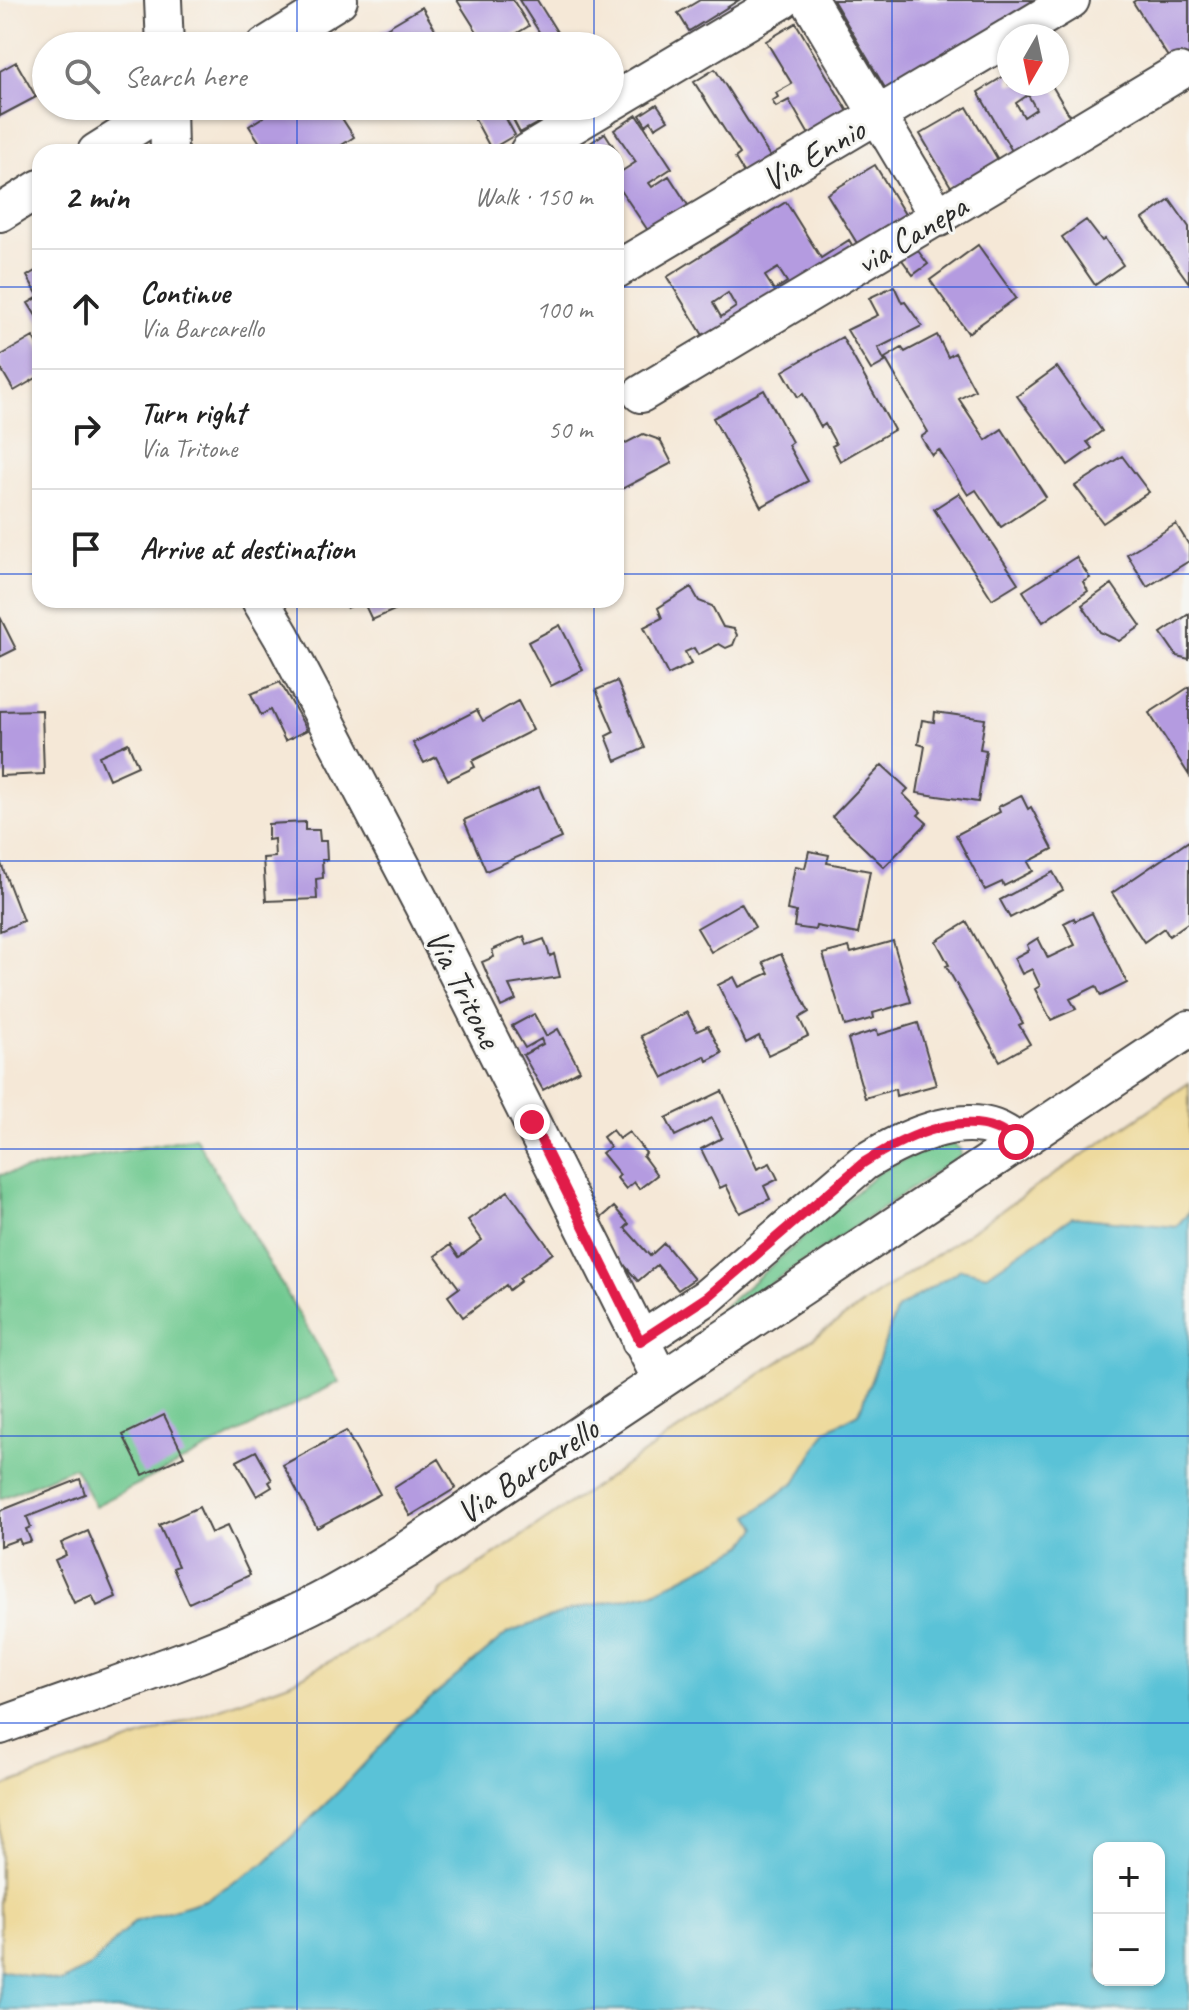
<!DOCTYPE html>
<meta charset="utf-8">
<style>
:root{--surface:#fff;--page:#f2f2f2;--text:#222;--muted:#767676;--line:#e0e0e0}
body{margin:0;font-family:Caveat,sans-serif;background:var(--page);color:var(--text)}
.controls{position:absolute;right:24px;bottom:24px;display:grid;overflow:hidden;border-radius:16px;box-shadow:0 2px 6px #0004}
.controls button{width:72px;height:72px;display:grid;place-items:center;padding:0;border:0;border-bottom:2px solid var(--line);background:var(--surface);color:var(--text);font:40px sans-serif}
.compass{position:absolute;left:997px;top:24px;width:72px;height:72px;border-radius:50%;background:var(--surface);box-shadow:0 2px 6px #0004;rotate:189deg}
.stop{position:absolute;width:24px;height:24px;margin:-18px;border:6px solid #e11d48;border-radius:50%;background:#fff}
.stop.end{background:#e11d48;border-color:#fff;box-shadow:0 2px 8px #0008}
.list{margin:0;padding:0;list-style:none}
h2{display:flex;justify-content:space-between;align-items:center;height:104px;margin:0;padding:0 32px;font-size:34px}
h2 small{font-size:26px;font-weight:400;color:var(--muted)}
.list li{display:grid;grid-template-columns:52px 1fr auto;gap:24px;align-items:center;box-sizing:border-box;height:120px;padding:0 32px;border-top:2px solid var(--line)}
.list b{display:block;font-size:30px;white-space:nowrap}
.list p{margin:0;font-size:26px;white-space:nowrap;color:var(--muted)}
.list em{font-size:26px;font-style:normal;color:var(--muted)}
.icon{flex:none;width:44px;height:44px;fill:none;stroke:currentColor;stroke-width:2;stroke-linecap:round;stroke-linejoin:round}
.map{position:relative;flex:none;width:1189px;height:2010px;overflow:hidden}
.search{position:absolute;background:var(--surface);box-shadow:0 2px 6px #0004;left:32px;top:32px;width:592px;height:88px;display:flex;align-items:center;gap:20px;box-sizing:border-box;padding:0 28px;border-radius:44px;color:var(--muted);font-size:30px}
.panel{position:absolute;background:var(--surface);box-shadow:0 2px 6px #0004;left:32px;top:144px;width:592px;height:464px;border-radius:24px}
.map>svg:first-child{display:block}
.green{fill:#70c990;stroke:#4e7a5e;stroke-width:2}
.sand{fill:#eeda9e;stroke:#8c8264;stroke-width:2}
.water{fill:#5ac2d7;stroke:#427681;stroke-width:2;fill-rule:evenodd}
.building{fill:#b49be0;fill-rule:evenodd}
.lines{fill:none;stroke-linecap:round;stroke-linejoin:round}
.minor-casing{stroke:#494745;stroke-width:40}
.minor{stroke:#fff;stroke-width:36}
.route{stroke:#e11d48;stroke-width:10}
.grid{fill:none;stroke:#1d4ed8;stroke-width:2;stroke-opacity:0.55}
.labels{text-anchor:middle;stroke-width:6;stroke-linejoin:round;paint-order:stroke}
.street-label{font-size:34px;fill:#2b2b2b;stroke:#f6f6f2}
</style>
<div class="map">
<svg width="1189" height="2010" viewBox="0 0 1189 2010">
<rect width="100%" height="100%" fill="#f6f6f2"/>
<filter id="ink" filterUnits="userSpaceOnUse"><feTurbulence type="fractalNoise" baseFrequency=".0125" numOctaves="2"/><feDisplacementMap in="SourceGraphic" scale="16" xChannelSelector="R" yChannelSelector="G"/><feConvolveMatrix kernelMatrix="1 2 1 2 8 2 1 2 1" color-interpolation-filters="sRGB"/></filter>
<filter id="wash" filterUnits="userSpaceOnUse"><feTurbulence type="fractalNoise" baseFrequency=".006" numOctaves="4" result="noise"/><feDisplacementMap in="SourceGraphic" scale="32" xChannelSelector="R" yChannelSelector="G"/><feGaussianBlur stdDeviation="1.8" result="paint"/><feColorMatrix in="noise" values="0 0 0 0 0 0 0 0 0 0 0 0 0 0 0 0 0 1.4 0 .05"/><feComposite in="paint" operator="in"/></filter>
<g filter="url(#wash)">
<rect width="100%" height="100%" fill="#f5e8d7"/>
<!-- green -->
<path class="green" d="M195,1137L339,1382L95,1506L74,1467L0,1499V1175Z
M953,1144L960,1149L961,1155L718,1319L715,1315L875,1175C899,1160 926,1150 953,1144Z"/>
<!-- sand -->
<path class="sand" d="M1189,1083V1212L1176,1227L1072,1217L987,1275L961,1270L897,1309L859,1413L827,1430L797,1481L750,1516L757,1528L744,1546L655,1592L571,1610L508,1633L405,1720L342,1788L265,1863L205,1900L134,1922L91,1966L61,1982L0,1970V1788L289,1683L368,1641L439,1597L441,1591Z"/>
<!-- water -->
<path class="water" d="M1189,1212V2010H0V1970L61,1982L91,1966L134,1922L205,1900L265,1863L342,1788L405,1720L508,1633L571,1610L655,1592L744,1546L757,1528L750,1516L796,1481L827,1430L859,1413L897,1309L961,1269L987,1275L1072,1217L1176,1227ZM1099,1848H1159V1980H1099Z"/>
<g id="blocks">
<!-- building -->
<path class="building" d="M457,0H513L529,26L496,46H486Z
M519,0H537L562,40L548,46Z
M700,0H739L689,31L678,13Z
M833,0H1055L891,98Z
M1136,0H1189V63L1177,71L1133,2Z
M422,7L445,46H370L366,40Z
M796,23L851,117L812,140L789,100L776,107L772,101L778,97L776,93L792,84L766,41Z
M16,62L36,97L0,116V71Z
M715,69L776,166L750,183L735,158L740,154L694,82Z
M1009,73V84H1051L1079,131L1020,165L978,92ZM1028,95L1036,109L1024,117L1016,103Z
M657,104L668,120L655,128L651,121L646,125L640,115Z
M280,106H334L354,137L331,152H252L262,146L249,126Z
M487,106H499L515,135L491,149L472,114Z
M506,106H569L520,133Z
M967,107L1007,175L960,202L920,134Z
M637,115L672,168L649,183L652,187L669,176L693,213L653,238L616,183V175L636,162L614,130Z
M605,133L617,152H595L589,144Z
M875,165L912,226L863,253L827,194Z
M1170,200L1189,227V283L1143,219Z
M786,202L821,258L849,240L861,260L714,353L667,277ZM778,268L787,282L774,290L765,276ZM728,293L736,307L721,317L713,303Z
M1086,220L1102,241L1105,239L1123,265L1095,285L1062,237Z
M978,245L1016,298L968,333L930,280Z
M915,247L928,264L913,275L900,257Z
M40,268V322L28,303L39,297L27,276Z
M894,286L902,303L905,302L922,326L878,348L885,362L871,370L847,330L878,315L869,298Z
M937,335L948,357L955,353L975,390L959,399L986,440L1002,429L1046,497L1001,527L976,490L968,495L939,450L932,455L921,437L928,432L885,358L902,348L905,352Z
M33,337L40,349V380L38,377L14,391L0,367V356Z
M842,337L894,430L840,461L832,446L836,444L825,424L821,427L803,394L798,397L783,371Z
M1057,367L1102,431L1087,442L1092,448L1068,465L1017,396Z
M616,368L632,394L616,404Z
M764,390L792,442L788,445L808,481L761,507L713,418Z
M643,434L660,440L672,463L616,492V448Z
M1122,456L1149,492L1103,523L1075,486Z
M959,493L1018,583L992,599L934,509Z
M1176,524L1189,545V561L1147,587L1127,554Z
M1076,557L1090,578L1083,582L1088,591L1043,622L1023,591Z
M1112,584L1141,626L1119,641L1100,632L1082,605Z
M691,587L699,601L712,606L723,627L734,629L737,635L733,645L726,648L719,644L698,655L694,648L685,652L691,664L668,675L644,627L662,618L658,608Z
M344,600H433L420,606L417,600L372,620L363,601L347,608Z
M1189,614V659L1177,656L1161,633Z
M0,617L16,649L0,657Z
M560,625L583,670L551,686L528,642Z
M617,681L645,748L616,761L606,736L614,732L596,690Z
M280,682L307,730L285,741L270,710L261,715L251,694Z
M1189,687V775L1149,713Z
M518,701L533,730L472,761L475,767L448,780L436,757L424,763L413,743L477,710L483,721Z
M42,710L44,774L0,776V711Z
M935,712L985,719L980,749L986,750L978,802L917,793L925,746L918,744L922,720L934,722Z
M128,743L138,766L109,779L99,756Z
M882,765L908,789L903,794L921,812L918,815L927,823L884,867L832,817Z
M539,787L561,838L486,871L464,820Z
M1021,795L1028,809L1031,807L1053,849L1028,862L1033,871L1004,886L1002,882L985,890L956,835L1000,812L998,807Z
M305,822V830H319L320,841H326L327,860H322L323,878L316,879L317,899L266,901L263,858L275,857L274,839L268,840V824Z
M1189,841V922L1169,936L1164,928L1144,942L1112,893Z
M809,851L829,855L827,863L870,871L858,934L816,926L815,930L794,927L796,912L787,910L795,866L805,868Z
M0,861L23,921L0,931Z
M1053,872L1063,890L1010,918L1000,900Z
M741,903L755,927L711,952L697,928Z
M1092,913L1127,983L1101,996L1096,986L1070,999L1076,1009L1051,1020L1035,989L1040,986L1032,969L1022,974L1014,958L1029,950L1027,945L1038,938L1048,958L1075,945L1064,923L1074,918L1075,921Z
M967,922L1023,1023L1019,1025L1030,1044L1000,1061L946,966L949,965L936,941Z
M524,936L527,945L544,939L550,956L554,954L560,977L509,985L516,1000L501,1007L482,962L494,957L492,950Z
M893,941L911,1002L873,1013L874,1018L845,1026L823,954L849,947L851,953Z
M781,954L809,1012L799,1018L808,1036L768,1055L759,1036L746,1043L718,985L734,977L739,987L769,973L763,962Z
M687,1012L697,1031L708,1026L722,1053L707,1061L705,1056L663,1078L641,1036Z
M534,1014L546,1036L558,1029L580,1070L543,1090L523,1055L543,1044L541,1039L525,1048L512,1026Z
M918,1023L936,1085L896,1096L895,1089L865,1098L848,1039L877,1030L878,1035Z
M722,1091L757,1169L770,1163L778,1179L764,1186L770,1199L740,1213L726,1185L720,1188L701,1149L722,1138L712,1118L675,1136L666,1118Z
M612,1130L619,1139L629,1132L646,1153L643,1156L657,1175L639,1189L634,1182L626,1189L617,1178L620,1175L602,1153L610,1147L603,1137Z
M508,1191L553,1253L519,1278L521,1281L509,1290L506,1285L463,1317L448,1296L459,1288L435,1256L450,1245L459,1257L482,1240L468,1220Z
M614,1207L629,1224L625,1228L650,1256L664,1243L694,1279L678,1290L657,1265L638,1281L620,1260L600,1219Z
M164,1415L184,1456L143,1475L123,1435Z
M346,1431L380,1494L317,1528L283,1465Z
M256,1451L272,1480L269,1482L272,1487L257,1496L237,1461Z
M439,1459L456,1488L410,1516L394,1488Z
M80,1479L85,1494L27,1517L31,1527L26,1529L31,1541L21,1544L19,1539L0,1546V1511Z
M199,1507L211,1533L227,1526L250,1575L189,1603L173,1568L178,1566L159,1525Z
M88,1531L116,1597L97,1606L92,1595L74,1603L55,1560L66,1555L61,1543Z"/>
</g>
</g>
<g filter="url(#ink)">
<use href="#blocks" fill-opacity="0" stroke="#494745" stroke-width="2"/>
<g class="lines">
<defs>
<path id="minor" d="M163,0L165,46
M809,0L939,218
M1011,36L1071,0
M265,46L339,0
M610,103L783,0
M168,106L169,152
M96,152L169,106
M528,152L605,106
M0,213L40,188
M616,270L1009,37
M641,394L1179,72
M260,600L282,637L425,910L661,1380
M640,1341L707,1297L863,1163C904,1138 976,1102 1016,1142
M0,1726C103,1688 211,1655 310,1606C343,1590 374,1570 405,1551L1189,1029"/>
</defs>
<!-- minor casing -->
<use href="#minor" class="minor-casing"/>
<!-- minor -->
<use href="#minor" class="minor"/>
</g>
</g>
<g class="lines" filter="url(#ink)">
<!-- route -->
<path class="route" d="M532,1122L640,1341L707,1297L863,1163C904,1137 975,1102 1016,1142"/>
</g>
<!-- grid -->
<path class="grid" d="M297,0V46M594,0V46M892,0V2010M297,106V152M594,106V152M0,287H40M616,287H1189M0,574H40M616,574H1189M297,600V2010M594,600V2010M0,861H1189M0,1149H1189M0,1436H1189M0,1723H1189"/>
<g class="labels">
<!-- street labels -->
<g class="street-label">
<text transform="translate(813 154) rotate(-30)" y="12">Via Ennio</text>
<text transform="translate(911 234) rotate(-31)" y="12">via Canepa</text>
<text transform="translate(464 988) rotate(63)" y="12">Via Tritone</text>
<text transform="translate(527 1470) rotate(-34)" y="12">Via Barcarello</text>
</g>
</g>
</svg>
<div class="controls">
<button>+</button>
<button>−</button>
</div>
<svg class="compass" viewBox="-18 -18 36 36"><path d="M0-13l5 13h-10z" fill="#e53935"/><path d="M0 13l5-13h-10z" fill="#767676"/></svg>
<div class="stop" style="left:1016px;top:1142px"></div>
<div class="stop end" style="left:532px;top:1122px"></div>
<div class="search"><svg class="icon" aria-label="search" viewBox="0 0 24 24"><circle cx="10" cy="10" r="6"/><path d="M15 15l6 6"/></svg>Search here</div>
<section class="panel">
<h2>2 min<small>Walk · 150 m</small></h2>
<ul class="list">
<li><svg class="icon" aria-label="ahead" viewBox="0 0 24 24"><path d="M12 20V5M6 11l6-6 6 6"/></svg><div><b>Continue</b><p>Via Barcarello</p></div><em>100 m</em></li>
<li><svg class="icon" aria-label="right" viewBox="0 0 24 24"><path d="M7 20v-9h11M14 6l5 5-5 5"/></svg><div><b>Turn right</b><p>Via Tritone</p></div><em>50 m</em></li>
<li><svg class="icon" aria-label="arrive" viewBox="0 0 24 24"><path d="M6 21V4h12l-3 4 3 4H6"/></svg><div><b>Arrive at destination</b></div></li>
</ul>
</section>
</div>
